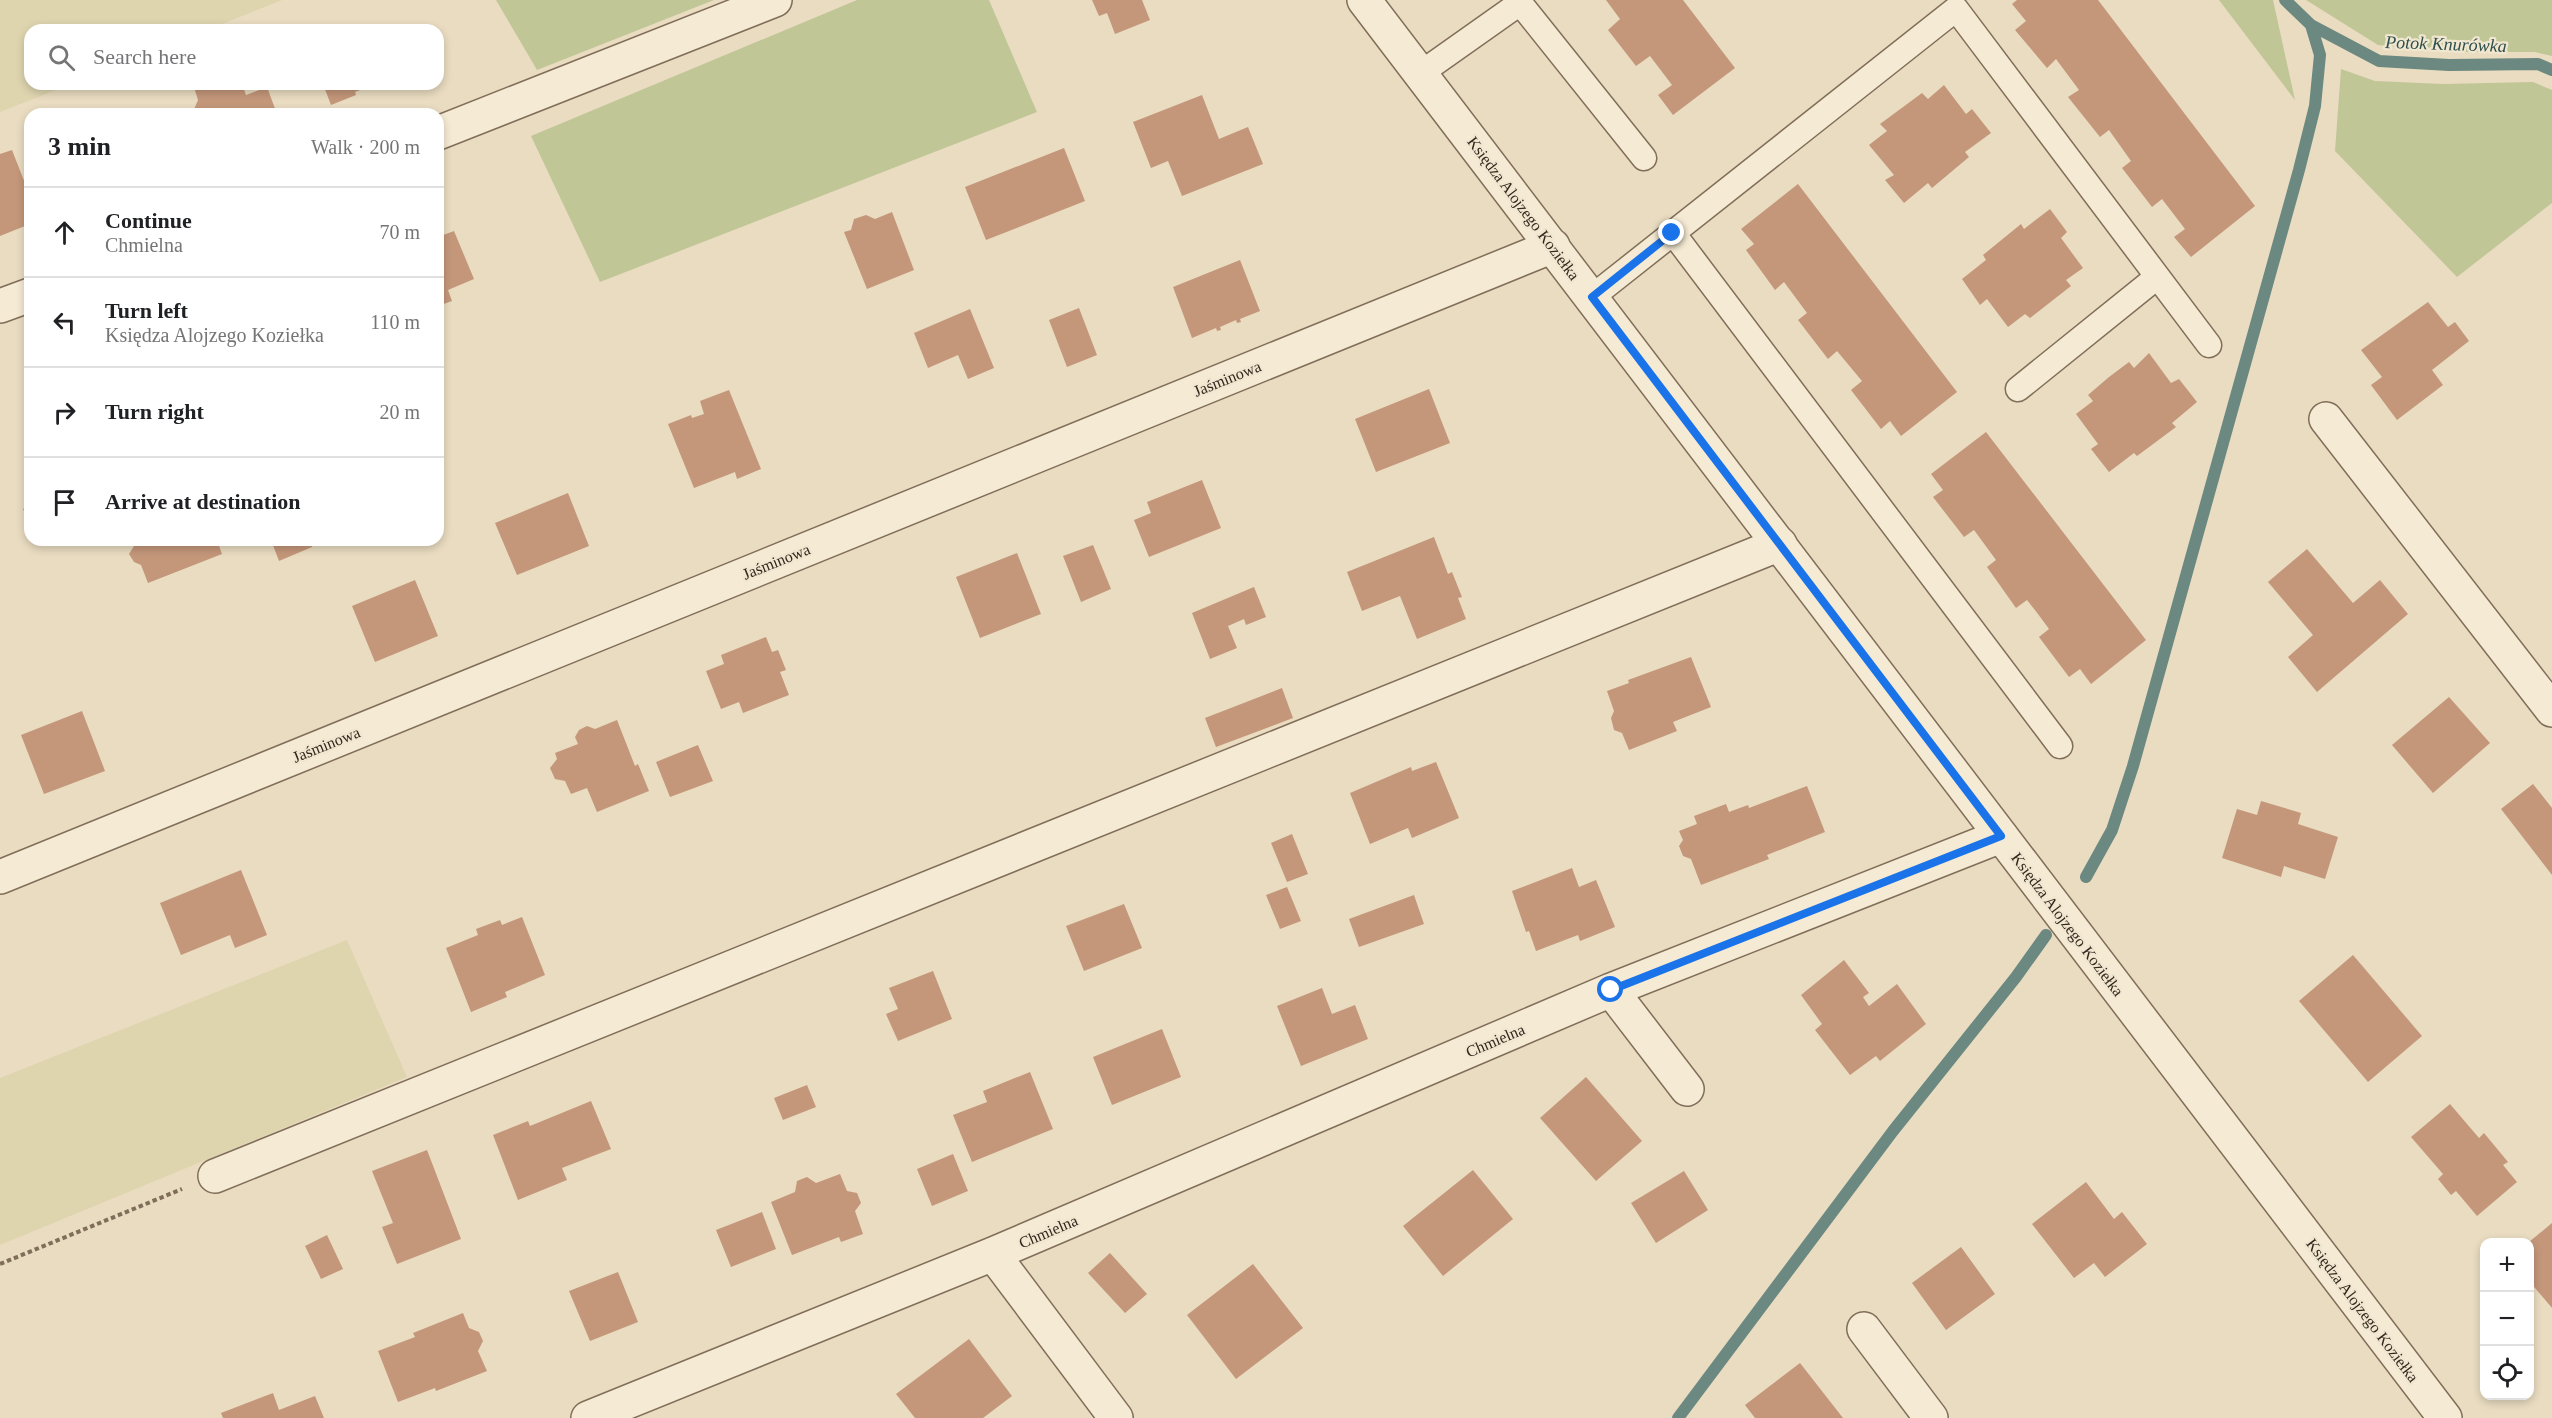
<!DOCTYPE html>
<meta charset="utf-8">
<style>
:root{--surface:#fff;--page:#f6f6f6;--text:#202124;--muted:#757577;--line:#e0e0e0}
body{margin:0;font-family:Georgia,serif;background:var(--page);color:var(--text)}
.controls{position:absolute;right:18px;bottom:18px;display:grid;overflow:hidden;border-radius:12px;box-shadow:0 3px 9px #0003}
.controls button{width:54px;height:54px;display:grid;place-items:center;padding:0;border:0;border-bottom:2px solid var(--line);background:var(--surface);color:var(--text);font:30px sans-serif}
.stop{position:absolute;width:18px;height:18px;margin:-14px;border:4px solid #1a73e8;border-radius:50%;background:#fff}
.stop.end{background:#1a73e8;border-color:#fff;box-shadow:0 2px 6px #0008}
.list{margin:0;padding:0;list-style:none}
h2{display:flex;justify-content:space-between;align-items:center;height:78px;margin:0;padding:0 24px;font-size:26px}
h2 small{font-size:20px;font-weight:400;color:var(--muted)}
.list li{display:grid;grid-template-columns:39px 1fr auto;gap:18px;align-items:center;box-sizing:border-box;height:90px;padding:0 24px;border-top:2px solid var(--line)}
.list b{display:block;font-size:22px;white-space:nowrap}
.list p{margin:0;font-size:20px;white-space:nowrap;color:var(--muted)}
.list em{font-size:20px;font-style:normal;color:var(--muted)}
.icon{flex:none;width:33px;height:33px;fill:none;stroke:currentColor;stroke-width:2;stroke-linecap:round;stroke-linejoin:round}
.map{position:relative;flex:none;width:2552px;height:1418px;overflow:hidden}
.search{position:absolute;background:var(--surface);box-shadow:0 3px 9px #0003;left:24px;top:24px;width:420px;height:66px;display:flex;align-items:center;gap:15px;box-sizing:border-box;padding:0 21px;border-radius:18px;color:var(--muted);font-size:22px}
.panel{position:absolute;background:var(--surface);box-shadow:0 3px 9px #0003;left:24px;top:108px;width:420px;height:438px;border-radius:18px}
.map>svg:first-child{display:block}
.farmland{fill:#ded5af}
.green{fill:#c1c696}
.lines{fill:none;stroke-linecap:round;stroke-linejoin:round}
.stream{stroke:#6b8881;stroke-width:12}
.building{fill:#c4977a}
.service-casing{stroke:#816e5a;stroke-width:27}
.minor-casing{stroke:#816e5a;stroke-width:36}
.tertiary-casing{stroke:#816e5a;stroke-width:36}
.path{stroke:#816e5a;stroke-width:4;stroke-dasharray:4.5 3;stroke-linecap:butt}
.service{stroke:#f5ead3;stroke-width:24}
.minor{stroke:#f5ead3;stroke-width:33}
.tertiary{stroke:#f5ead3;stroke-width:33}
.route{stroke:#1a73e8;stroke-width:8}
.labels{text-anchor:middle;stroke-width:4.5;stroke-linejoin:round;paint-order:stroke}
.street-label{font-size:16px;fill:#32271d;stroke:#f1e7d0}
.water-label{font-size:18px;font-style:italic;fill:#2e504d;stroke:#f1e7d0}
</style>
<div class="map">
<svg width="2552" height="1418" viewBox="0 0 2552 1418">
<rect width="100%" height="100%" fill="#e9dcc1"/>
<!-- farmland -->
<path class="farmland" d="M0,0H282L207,30H30V84H71L0,112Z
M347,940L407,1077L0,1245V1078Z"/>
<!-- green -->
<path class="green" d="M496,0H714L537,70Z
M857,0H989L1037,112L600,282L531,136Z
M2219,0H2273L2295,100Z
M2306,0H2552V56L2535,52H2463L2378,45Z
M2341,69L2375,81L2443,84L2533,82L2552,90V203L2457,277L2335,151Z"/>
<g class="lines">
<!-- stream -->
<path class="stream" d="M2285,0L2311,25L2379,61L2449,65L2538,64L2552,70
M2086,877L2112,830L2133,766L2299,170L2315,106L2320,55L2311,25
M1678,1418L1893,1131L2016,977L2046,935"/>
</g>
<!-- building -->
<path class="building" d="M1092,0H1142L1150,20L1115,34L1107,13L1099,16Z
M1606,0H1683L1735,68L1673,115L1658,95L1672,85L1650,56L1636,66L1608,30L1620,19Z
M2017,0H2098L2255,206L2191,257L2174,237L2185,229L2162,199L2152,207L2122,168L2131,161L2109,130L2100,137L2068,97L2079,90L2056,59L2047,68L2015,30L2026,21L2012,4Z
M201,84H242L246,95L267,87L277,114H192L198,100L194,87Z
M323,84H385L374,88L373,85L355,92L356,95L331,105Z
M1944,85L1966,114L1972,109L1991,133L1965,152L1969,157L1932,188L1928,183L1904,203L1885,180L1894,175L1869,145L1887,131L1880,124L1922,93L1928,99Z
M1202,95L1219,139L1248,127L1263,164L1182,196L1168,161L1151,168L1133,122Z
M1064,148L1085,201L986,240L965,187Z
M12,150L30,196V224L0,236V154Z
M1798,184L1957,392L1901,436L1890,421L1881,429L1851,390L1862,381L1837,351L1828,359L1798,320L1807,313L1784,282L1775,290L1746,250L1754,244L1741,229Z
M2050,209L2067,232L2061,238L2083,268L2066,280L2071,286L2030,318L2025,314L2008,327L1987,299L1980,305L1962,279L1986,260L1983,255L2021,224L2024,229Z
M892,212L914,270L867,289L844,232L851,230L854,219L866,215L875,219Z
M454,231L474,279L448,290L452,301L438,306V237Z
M1240,260L1260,311L1240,319L1241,322L1237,323L1236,320L1220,327L1221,330L1217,331L1216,328L1192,338L1173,287Z
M2428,302L2448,327L2455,322L2469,341L2432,370L2443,385L2397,420L2371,385L2382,377L2361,350Z
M1079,308L1097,355L1067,367L1049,320Z
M970,309L994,368L968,379L958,355L928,368L914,333Z
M2149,353L2171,383L2179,379L2197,402L2172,423L2176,427L2137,456L2134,453L2109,472L2091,449L2098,444L2076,414L2093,401L2088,395L2109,377L2129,362L2134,368Z
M1429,389L1450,443L1376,472L1355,419Z
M729,390L761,469L737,479L735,472L694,488L668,424L691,415L692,418L704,414L700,401Z
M1986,432L2146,640L2091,684L2080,669L2069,677L2039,637L2049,629L2038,614L2027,600L2016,608L1987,567L1996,560L1974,530L1964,537L1933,497L1943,490L1931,474Z
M1202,480L1221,528L1149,557L1134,520L1151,513L1147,502Z
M568,493L589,546L517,575L495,523Z
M30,505V522L23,509Z
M1434,537L1448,574L1452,572L1462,597L1458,598L1466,619L1417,639L1400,596L1362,611L1347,572Z
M132,540H217L222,554L148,583L141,565L134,562L129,554L134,546Z
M271,540H310L312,547L279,561Z
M1093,545L1111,589L1081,602L1063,556Z
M2307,549L2353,603L2380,580L2408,614L2317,692L2288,657L2313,635L2268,582Z
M1017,553L1041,614L980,638L956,577Z
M415,580L438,636L375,662L352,606Z
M1254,587L1266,617L1246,625L1244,619L1228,626L1237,648L1210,659L1192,613Z
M766,637L772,652L778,650L786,670L780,672L789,695L743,713L739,702L721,709L706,671L724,664L721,655Z
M1691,657L1711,707L1673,722L1677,731L1629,750L1622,733L1614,730L1611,718L1614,711L1607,691L1629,683L1628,680Z
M1282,688L1293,718L1216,747L1205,718Z
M2449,697L2490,743L2433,793L2392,745Z
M82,711L105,771L44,794L21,735Z
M617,720L635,766L638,764L649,791L597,812L587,788L571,794L565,781L555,779L550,768L557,759L555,753L578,744L575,737L579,730L587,726L595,729Z
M698,745L713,781L670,797L656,762Z
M1436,762L1459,818L1412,838L1408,828L1370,844L1350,793L1411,767L1412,771Z
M2533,784L2552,808V875L2501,809Z
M1807,786L1825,832L1767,855L1769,859L1701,885L1691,859L1683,856L1679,846L1683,840L1679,831L1697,824L1694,816L1726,804L1729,812L1748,805L1749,808Z
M2261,801L2301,813L2298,824L2338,837L2325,879L2284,866L2281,877L2222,858L2237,809L2257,815Z
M1292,834L1308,874L1287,882L1271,843Z
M1572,868L1579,887L1596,880L1615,927L1580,941L1578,935L1536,951L1529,931L1526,932L1512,891Z
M241,870L267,935L235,948L230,935L181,955L160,903Z
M1287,887L1301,921L1280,929L1266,895Z
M1414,895L1424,924L1359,947L1349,919Z
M1124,904L1142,948L1084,971L1066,926Z
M522,917L545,975L505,992L507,997L471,1012L446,948L478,935L476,929L500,920L502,925Z
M2353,955L2422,1036L2368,1082L2299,1001Z
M1844,960L1869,993L1863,997L1869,1006L1897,984L1926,1024L1880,1061L1876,1056L1850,1075L1815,1030L1822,1024L1801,995Z
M933,971L952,1019L898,1041L886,1014L898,1009L889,988Z
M1322,988L1332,1014L1355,1005L1368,1039L1301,1066L1277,1006Z
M1162,1029L1181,1077L1112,1105L1093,1057Z
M1030,1072L1053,1129L972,1162L953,1115L987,1102L983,1091Z
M1586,1077L1642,1141L1596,1181L1540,1118Z
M807,1085L816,1107L783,1120L774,1098Z
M591,1101L611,1149L562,1168L567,1180L518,1200L493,1135L528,1121L530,1126Z
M2450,1104L2479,1138L2484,1133L2508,1162L2503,1165L2517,1182L2477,1216L2456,1191L2451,1195L2438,1179L2443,1174L2411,1137Z
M427,1150L461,1239L397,1264L382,1227L393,1223L372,1171Z
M953,1154L968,1191L932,1206L917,1169Z
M1473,1170L1513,1219L1443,1276L1403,1226Z
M1684,1171L1708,1210L1656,1243L1631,1203Z
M840,1174L847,1191L857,1193L861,1203L855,1211L863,1234L841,1242L839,1237L792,1255L771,1202L795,1192L797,1181L807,1177L816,1183Z
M2086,1182L2114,1219L2122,1212L2147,1244L2105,1277L2094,1263L2074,1278L2032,1224Z
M762,1212L776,1249L731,1267L716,1230Z
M2552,1223V1308L2530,1282L2529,1242Z
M327,1235L343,1269L321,1279L305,1246Z
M1961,1247L1995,1294L1946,1330L1912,1283Z
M1110,1253L1147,1294L1125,1313L1088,1273Z
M1253,1264L1303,1328L1236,1379L1187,1315Z
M618,1272L638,1322L590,1341L569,1291Z
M463,1313L469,1328L479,1332L483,1341L478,1351L487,1371L436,1391L435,1388L398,1402L378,1351L415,1337L413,1333Z
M969,1339L1012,1396L983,1418H915L896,1394Z
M1800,1363L1843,1418H1755L1745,1405Z
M273,1393L279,1410L315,1396L324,1418H223L221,1413Z"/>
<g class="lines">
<defs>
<path id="service" d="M1421,73L1520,3L1644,158
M1673,233L2060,746
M1592,297L1956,9L2209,345
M2018,389L2157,277"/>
<path id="minor" d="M438,133L775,0
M0,306L30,295
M2326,419L2552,710
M0,877L1553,246
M1611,990L1687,1089
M215,1176L1780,544
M993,1254L1116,1418
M1864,1329L1931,1418
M588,1418L993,1254L1611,990L2001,836"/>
<path id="tertiary" d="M1364,0L2445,1418"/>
</defs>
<!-- service casing -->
<use href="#service" class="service-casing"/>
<!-- minor casing -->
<use href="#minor" class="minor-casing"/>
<!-- tertiary casing -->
<use href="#tertiary" class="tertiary-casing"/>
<!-- path -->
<path class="path" d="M0,1264L182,1189"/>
<!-- service -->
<use href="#service" class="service"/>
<!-- minor -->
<use href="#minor" class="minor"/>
<!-- tertiary -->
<use href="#tertiary" class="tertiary"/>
</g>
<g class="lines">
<!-- route -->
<path class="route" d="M1611,990L2001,836L1592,297L1672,233"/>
</g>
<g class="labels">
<!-- street labels -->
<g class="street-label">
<text transform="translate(1524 208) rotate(53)" y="6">Księdza Alojzego Koziełka</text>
<text transform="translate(1227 378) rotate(-22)" y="6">Jaśminowa</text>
<text transform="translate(776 561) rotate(-22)" y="6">Jaśminowa</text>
<text transform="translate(326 744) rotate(-22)" y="6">Jaśminowa</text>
<text transform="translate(2068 924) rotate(53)" y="6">Księdza Alojzego Koziełka</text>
<text transform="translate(1495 1040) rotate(-23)" y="6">Chmielna</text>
<text transform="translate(1048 1231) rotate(-23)" y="6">Chmielna</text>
<text transform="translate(2363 1310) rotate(53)" y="6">Księdza Alojzego Koziełka</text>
</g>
<!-- water labels -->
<g class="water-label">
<text transform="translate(2446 44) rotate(2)" y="6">Potok Knurówka</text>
</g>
</g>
</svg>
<div class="controls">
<button>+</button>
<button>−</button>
<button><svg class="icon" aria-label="locate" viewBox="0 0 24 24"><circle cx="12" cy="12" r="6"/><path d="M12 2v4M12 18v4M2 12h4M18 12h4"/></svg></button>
</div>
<div class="stop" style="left:1611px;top:990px"></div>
<div class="stop end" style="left:1672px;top:233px"></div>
<div class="search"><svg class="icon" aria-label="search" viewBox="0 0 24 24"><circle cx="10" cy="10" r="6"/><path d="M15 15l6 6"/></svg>Search here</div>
<section class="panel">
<h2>3 min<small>Walk · 200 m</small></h2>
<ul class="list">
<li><svg class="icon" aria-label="ahead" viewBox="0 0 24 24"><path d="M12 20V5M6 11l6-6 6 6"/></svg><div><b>Continue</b><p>Chmielna</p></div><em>70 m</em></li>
<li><svg class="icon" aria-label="left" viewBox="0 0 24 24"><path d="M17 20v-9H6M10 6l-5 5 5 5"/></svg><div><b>Turn left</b><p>Księdza Alojzego Koziełka</p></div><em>110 m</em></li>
<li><svg class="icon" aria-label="right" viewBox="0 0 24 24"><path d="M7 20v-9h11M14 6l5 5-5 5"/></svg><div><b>Turn right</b></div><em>20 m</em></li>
<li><svg class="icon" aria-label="arrive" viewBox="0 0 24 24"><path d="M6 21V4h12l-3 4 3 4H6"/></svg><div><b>Arrive at destination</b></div></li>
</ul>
</section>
</div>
